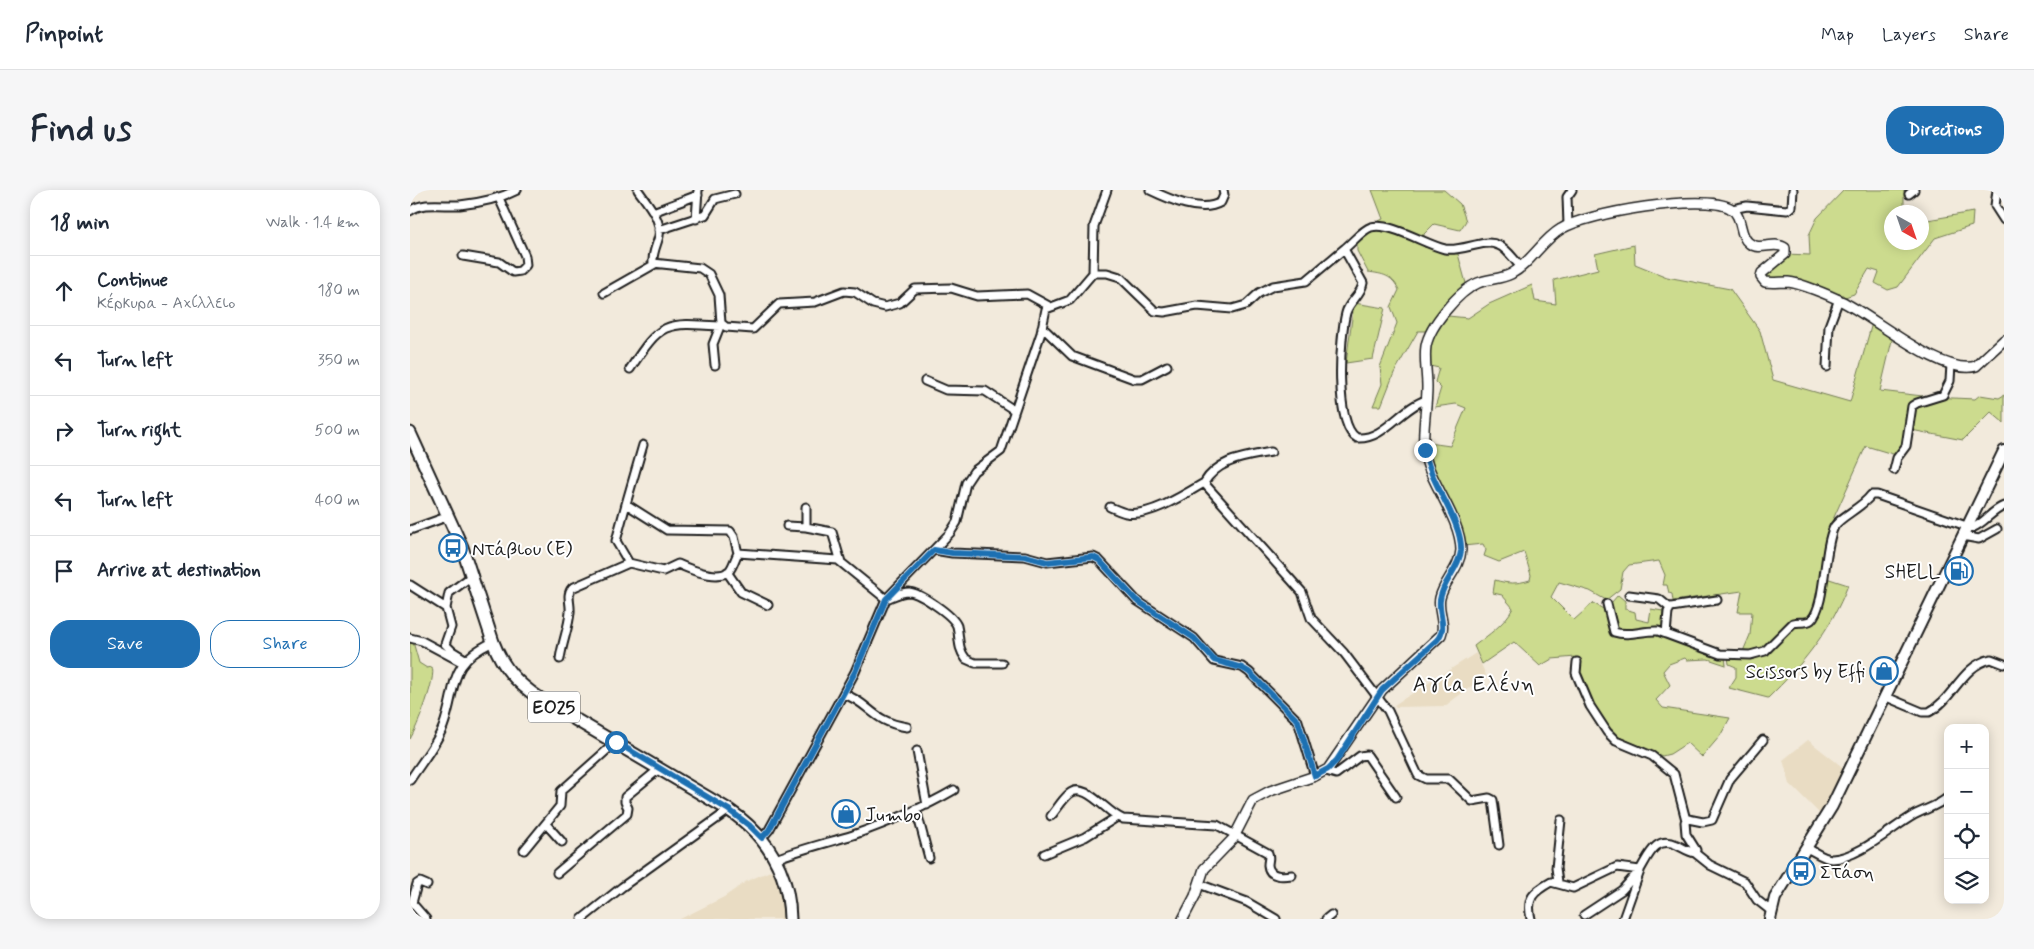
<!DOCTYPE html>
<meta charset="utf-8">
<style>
:root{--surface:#fff;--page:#f6f6f7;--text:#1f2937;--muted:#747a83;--line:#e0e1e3;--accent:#1f6fb2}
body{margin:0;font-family:Mynerve,sans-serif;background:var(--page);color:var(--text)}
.controls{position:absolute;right:15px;bottom:15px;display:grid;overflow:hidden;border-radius:10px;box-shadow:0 2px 12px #0003}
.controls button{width:45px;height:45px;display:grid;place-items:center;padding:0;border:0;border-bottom:1px solid var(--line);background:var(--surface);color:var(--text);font:25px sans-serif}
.compass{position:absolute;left:1474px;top:15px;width:45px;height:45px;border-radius:50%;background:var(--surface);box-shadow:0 2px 12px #0003;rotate:140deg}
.stop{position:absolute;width:15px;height:15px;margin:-11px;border:4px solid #1f6fb2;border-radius:50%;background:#fff}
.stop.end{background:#1f6fb2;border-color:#fff;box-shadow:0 1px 5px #0008}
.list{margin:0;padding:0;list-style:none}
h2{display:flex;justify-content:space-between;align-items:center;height:65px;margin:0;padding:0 20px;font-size:21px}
h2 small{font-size:16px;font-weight:400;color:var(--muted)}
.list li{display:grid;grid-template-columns:32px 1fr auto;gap:15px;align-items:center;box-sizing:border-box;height:70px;padding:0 20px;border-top:1px solid var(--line)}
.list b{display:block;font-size:19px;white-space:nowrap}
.list p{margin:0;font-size:16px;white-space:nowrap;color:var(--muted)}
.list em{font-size:16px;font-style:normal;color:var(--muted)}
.actions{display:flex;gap:10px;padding:15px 20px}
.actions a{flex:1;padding:11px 0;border:1px solid var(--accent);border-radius:20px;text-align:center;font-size:18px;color:var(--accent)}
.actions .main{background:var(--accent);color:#fff}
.icon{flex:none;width:28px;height:28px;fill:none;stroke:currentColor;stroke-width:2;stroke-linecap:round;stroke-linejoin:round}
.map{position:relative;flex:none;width:1594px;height:729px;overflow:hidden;border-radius:20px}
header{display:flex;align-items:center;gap:30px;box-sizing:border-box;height:70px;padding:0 25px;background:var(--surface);border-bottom:1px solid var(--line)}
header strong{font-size:24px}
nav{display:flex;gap:28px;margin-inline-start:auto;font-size:18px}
.intro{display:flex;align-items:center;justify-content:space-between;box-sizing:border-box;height:120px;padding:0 30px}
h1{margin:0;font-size:35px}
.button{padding:12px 22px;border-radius:20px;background:var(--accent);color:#fff;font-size:18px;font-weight:700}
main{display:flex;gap:30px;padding:0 30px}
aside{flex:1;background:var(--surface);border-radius:20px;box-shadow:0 2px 12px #0003}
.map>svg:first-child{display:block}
.built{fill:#e9dcc3}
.green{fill:#ccdb8e;stroke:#747c55}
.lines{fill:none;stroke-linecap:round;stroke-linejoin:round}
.minor-casing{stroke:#1c1c1c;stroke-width:11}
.tertiary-casing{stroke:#1c1c1c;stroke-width:12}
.secondary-casing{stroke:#1c1c1c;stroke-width:14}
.primary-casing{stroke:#1c1c1c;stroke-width:15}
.minor{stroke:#fff;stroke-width:7}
.tertiary{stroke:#fff;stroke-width:9}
.secondary{stroke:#fff;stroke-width:10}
.primary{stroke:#fff;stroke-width:11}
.route{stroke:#1f6fb2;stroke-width:6}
.labels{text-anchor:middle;stroke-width:4;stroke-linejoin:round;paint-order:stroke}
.shield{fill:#fff;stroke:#606060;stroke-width:1}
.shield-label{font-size:18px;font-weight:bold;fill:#1c1c1c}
.poi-label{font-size:19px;fill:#1c1c1c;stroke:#fff;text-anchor:start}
.quarter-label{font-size:21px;letter-spacing:1px;fill:#1c1c1c;stroke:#fff}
</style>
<header>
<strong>Pinpoint</strong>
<nav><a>Map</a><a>Layers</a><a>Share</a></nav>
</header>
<div class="intro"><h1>Find us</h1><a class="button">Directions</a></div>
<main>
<aside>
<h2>18 min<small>Walk · 1.4 km</small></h2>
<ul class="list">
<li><svg class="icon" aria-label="ahead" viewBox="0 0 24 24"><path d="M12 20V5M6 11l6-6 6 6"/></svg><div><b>Continue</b><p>Κέρκυρα - Αχίλλειο</p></div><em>180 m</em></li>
<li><svg class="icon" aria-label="left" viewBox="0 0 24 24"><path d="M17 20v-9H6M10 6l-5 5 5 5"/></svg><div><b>Turn left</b></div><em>350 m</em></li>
<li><svg class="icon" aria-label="right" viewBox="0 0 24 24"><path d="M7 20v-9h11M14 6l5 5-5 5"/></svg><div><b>Turn right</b></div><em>500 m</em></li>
<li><svg class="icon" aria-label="left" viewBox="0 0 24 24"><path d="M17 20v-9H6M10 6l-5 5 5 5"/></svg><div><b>Turn left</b></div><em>400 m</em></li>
<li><svg class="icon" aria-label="arrive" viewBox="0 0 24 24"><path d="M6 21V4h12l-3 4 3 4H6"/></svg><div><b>Arrive at destination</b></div></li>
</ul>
<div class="actions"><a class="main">Save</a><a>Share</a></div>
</aside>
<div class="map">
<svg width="1594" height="729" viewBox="0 0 1594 729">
<rect width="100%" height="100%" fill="#f2eadc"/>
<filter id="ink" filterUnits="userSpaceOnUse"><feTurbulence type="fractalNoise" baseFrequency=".02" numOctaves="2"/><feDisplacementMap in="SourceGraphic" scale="10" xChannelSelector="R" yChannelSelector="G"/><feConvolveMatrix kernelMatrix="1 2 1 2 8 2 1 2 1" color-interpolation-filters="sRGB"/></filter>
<g filter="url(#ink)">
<!-- built -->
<path class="built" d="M1066,463L1076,485L1035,516L986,517L984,515Z
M1398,550L1435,579L1412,626L1380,594L1373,570Z
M365,679L373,707L375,729H270L314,707L337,691Z"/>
<!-- green -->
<path class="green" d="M962,0H1034L1050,14L1056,31L1050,40L1024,34L1014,44V57L1048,64L1057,97L1018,141H1008L984,183L971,216H963L972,194L970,177L987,133L981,117L989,100C982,85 973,84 958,82L947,61V51L962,34L973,29Z
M1434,0H1494V22H1482V52H1512V31L1563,22L1562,36L1525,48L1488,97L1478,100L1465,93L1469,82L1459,79L1444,104L1429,109L1395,97L1357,92L1352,83L1375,64L1400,65L1399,45L1407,28Z
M1224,55L1225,74L1257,87L1320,99L1350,141L1363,190L1440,212L1462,133L1483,146L1470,201L1521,207L1565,209L1570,205L1589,208L1594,205V233L1581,222L1553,250L1496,239L1494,256L1486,265L1456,256L1420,336L1410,386L1438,395C1421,440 1392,475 1358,508L1319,498L1326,487V477L1319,474L1318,467L1331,466L1340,445L1342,422H1328L1332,401L1263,411L1262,404L1259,403L1257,395H1253L1255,385L1249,371L1219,375L1213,382L1210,399L1196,410L1180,401L1149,392L1141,407L1164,430L1183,413L1195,420L1208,405L1215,411V419L1225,422L1226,429L1239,432L1241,419L1253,421L1251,444L1315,467L1316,475L1298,469L1277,470L1275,468L1259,474L1253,481L1260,495L1246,510L1253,518L1320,528L1310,546L1292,567L1277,553L1260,564L1252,566L1209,547L1189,528L1167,478L1171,471L1166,467L1142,469L1130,476L1104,452L1072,474L1064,456C1078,445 1095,434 1103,418L1092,405L1083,403L1085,390C1098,394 1107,394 1120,390L1121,385L1114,362L1089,372L1074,366L1076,360L1073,354L1053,356L1020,266L1019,253L1040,256L1056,218L1046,214L1025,217L1031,198L1025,192L1029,178L1020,176L1021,150L1038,126L1058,128L1079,114L1122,95L1125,111L1146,114L1144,90L1188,79L1185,64Z
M944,113L975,118L963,169L936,173Z
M0,441L9,473L17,478L22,477C27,487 7,538 0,549Z"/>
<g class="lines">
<defs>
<path id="minor" d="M228,0C237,13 252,29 249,46C247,55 242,63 243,73L290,78L299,84L309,105L311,133L316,137L343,139L369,114L405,112L434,101L445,102L463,114L475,117L490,113L505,99L541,98L567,106L617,104L639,116
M740,0C759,9 791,24 811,12L814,5L813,0
M1587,0L1585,16L1594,30
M1499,4L1504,0
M1322,19L1337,16L1377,20L1382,17L1383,0
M0,21C13,11 34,16 50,15C70,13 89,9 107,0
M243,22L288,5
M286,29L288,0
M1158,35L1157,7L1162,0
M249,40L295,25L305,9L325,4
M934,59C942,53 952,40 961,37C981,32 1016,55 1035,59C1053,62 1074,48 1088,55C1097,58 1104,70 1110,76
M53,66L89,72L103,82L110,81L116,75L115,66L89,8
M683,83H697L710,87L745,121L754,122L787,116L822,119L836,115L849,103L863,96L896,91L934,59L953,93C951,106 939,111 936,123C930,145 924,236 947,248C974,250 992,217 1016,210
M194,103L245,74
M632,137L662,166L724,189H732L757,176
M305,175L303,154L311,134
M1417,177L1419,136L1429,109
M220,179C251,132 254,132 310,136
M515,191L536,200L575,201L604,220
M861,262C835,267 808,269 794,293L892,402L901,428L934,463L978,521L1008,585L1016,589H1039L1062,611L1079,608L1083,610L1089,655
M1484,280L1487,268L1496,256L1502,216L1507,213L1533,205L1540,191L1541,174
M216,314L233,255
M396,317V337L422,342L431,372
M700,317C705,319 711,322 716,323C739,327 774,305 794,293
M377,336L396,337
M0,340L39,326
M1552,346L1569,349L1587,339
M524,360L542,363L615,366L637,372L683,367L689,370L726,410L784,448L804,471L832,477L839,482L888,531L905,586
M219,373L206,351L216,314L257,340L320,341L324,347L328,363
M317,382L331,402L358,415
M0,395L36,418L41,437L35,454L42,461L55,469
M1219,405L1249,409L1260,418
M1197,414L1204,442C1219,447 1233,440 1248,441L1310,464L1340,465L1355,461L1383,433C1389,431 1396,434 1401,430C1416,416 1413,359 1424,337C1428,328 1453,317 1461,305H1467L1562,338C1575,333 1581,321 1594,316
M36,418L39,403L63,385
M1256,444L1258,422L1261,417L1307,410
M0,448L12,451L53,473
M150,469C152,453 159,437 160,422C161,413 156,405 162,398L219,373L253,381L268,374C279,379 308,391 319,381C323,377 325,368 328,363L428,370L476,409C484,406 491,402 499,402C510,403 543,425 547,436C550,448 547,458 556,469L565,473H592
M1167,472L1166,483L1180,516L1197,542L1206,551L1242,566L1264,584L1276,630
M434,504C460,513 462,532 497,537
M1474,506L1512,522H1519C1544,509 1551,476 1581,469L1594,474
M507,561L517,615
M916,581L926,584L950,566L957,565L986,607
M0,590C11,573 26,555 33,537C48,496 36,474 83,452
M506,619L519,668
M641,626C647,619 652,610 659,604C675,590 697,624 713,629L807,635L858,663C860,668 858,670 858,675C859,688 874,686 882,685
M136,634L152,652
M352,648L359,640L445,482L476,409L540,343L547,332L556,293L564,281L591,261L631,143L636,119L660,110L683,83L684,36L697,0
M1397,658C1405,662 1414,669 1422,669C1449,668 1481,638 1504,625C1515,619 1528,616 1538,607
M114,660L150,616L151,601L206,552
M1285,663L1300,675L1335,692L1347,710L1361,721
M634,664L675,647L707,627
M366,669C391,659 417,653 443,645C477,633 513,618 544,600
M147,683L217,624L218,618L215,612V607L249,579
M1148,692L1146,678L1151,630
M789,694L837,712L866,729
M1174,725L1212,700L1230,680
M16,729L2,713L7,694L10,692L17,695
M172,729L212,697L319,620
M916,729L921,725
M1121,729C1116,708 1123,702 1141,692L1163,698L1207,677L1230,680C1239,665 1246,645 1267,655C1273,658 1279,662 1285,663L1286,660L1276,644L1275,632L1278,629L1293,632L1302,630L1320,589L1353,550
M1213,729L1230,681"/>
<path id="tertiary" d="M773,729L785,706L794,679L823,649L843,610L860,601L905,586L918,579L972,500L1031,445C1036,433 1027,420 1030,408C1034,391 1050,378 1051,360C1051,333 1027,301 1018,276C1009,251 1017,223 1017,197C1017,183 1014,169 1016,156C1020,135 1049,101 1068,93C1078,89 1091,89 1101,84C1120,74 1132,50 1151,39C1176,23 1294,3 1320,18C1334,26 1328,45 1339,53C1350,62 1365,50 1375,58V64L1352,83L1351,87L1355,92C1362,93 1370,92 1378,92C1390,93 1419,105 1431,111C1462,125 1533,187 1566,176L1594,150"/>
<path id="secondary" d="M1360,729L1365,708L1422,616L1594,261"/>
<path id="primary" d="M0,243L52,357L83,452C93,478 106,492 129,508L319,620C357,646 379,682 380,729"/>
</defs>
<!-- minor casing -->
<use href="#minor" class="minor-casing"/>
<!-- tertiary casing -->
<use href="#tertiary" class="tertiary-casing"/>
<!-- secondary casing -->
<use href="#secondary" class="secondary-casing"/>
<!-- primary casing -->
<use href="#primary" class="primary-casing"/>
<!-- minor -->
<use href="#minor" class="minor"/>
<!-- tertiary -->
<use href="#tertiary" class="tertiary"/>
<!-- secondary -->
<use href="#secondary" class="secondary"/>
<!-- primary -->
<use href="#primary" class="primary"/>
</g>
</g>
<g class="lines" filter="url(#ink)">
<!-- route -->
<path class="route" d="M206,552L319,620L340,636L352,648L359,640L445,482L476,409L524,360L542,363L615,366L637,372L683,367L689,370L726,410L784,448L804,470L832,478L839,482L888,531L905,586L918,579L927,570L972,500L1027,450C1038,437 1028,425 1030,410C1032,392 1049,379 1051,361C1053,331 1019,293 1015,260"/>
</g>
<!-- icons -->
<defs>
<symbol id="bus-ring" viewBox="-11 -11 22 22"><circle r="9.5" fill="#fff" stroke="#1f6fb2" stroke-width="1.5"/><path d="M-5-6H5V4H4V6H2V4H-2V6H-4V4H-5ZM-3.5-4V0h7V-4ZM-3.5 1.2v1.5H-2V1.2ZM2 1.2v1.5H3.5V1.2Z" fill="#1f6fb2"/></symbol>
<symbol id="fuel-ring" viewBox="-11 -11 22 22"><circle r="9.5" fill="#fff" stroke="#1f6fb2" stroke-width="1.5"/><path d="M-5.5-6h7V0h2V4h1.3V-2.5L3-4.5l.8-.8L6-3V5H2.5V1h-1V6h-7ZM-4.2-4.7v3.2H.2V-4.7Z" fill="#1f6fb2"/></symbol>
<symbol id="shop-ring" viewBox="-11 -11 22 22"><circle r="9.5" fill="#fff" stroke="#1f6fb2" stroke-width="1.5"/><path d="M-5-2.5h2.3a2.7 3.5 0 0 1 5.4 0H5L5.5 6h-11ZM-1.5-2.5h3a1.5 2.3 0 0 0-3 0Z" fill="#1f6fb2"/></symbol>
</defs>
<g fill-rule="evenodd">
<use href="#bus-ring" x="27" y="342" width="32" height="32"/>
<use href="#fuel-ring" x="1533" y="365" width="32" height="32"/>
<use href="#shop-ring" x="1458" y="465" width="32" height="32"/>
<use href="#shop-ring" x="420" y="608" width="32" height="32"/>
<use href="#bus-ring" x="1375" y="665" width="32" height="32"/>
</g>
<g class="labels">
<!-- shield labels -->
<rect class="shield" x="118" y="501.5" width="52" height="31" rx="4"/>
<g class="shield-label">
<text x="144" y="523">ΕΟ25</text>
</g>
<!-- poi labels -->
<g class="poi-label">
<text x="62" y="365">Ντάβιου (E)</text>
<text x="1530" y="388" text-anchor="end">SHELL</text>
<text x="1455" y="488" text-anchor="end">Scissors by Effi</text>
<text x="455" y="631">Jumbo</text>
<text x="1410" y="688">Στάση</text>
</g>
<!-- quarter labels -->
<g class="quarter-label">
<text x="1064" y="501">Αγία Ελένη</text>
</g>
</g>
</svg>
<div class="controls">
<button>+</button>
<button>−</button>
<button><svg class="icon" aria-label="locate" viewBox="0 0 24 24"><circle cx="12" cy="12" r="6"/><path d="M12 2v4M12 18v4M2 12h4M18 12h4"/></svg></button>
<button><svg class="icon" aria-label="layers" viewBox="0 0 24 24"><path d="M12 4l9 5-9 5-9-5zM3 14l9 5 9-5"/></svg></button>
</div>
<svg class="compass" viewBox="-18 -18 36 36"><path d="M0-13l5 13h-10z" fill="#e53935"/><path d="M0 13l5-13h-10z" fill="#747a83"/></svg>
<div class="stop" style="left:206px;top:552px"></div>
<div class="stop end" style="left:1015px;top:260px"></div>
</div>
</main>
